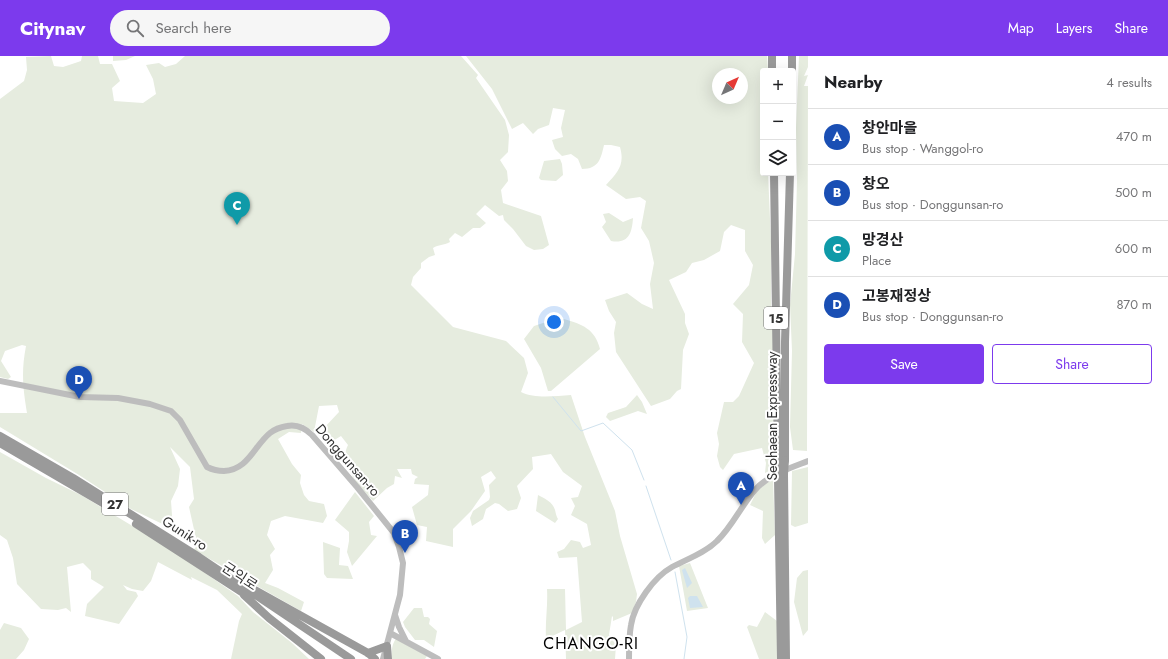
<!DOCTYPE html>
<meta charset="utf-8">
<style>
:root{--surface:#fff;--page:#f6f6f6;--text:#202124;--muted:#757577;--line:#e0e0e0;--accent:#7c3aed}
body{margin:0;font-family:Jost,"Noto Sans KR",sans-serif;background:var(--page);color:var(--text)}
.controls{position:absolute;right:12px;top:12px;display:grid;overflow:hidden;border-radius:4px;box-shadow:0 4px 16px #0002}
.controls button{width:36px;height:36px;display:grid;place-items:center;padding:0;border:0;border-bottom:1px solid var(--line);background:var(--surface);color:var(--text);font:20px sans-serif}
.compass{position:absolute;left:712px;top:12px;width:36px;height:36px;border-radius:50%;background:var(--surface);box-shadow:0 4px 16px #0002;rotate:44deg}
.you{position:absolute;left:554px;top:266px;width:14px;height:14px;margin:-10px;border:3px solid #fff;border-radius:50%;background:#1a73e8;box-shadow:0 0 0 6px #1a73e833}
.badge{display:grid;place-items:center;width:26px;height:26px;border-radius:50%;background:var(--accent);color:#fff;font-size:13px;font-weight:700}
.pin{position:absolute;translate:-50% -33px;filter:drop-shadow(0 1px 2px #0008)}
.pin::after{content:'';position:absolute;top:21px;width:14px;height:12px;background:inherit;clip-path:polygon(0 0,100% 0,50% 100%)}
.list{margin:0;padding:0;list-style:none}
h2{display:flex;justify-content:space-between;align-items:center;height:52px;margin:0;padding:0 16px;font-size:17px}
h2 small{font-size:13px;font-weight:400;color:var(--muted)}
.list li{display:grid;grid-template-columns:26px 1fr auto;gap:12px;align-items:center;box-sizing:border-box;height:56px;padding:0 16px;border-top:1px solid var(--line)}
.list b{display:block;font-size:15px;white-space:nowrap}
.list p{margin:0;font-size:13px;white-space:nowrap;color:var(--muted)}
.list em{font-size:13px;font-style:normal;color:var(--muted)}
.actions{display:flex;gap:8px;padding:12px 16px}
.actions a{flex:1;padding:9px 0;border:1px solid var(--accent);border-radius:4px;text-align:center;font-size:14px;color:var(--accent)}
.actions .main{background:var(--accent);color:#fff}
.icon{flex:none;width:22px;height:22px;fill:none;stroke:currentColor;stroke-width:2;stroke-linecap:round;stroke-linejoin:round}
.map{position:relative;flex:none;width:808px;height:603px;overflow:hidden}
header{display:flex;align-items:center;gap:24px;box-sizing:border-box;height:56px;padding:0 20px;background:var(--accent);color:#fff}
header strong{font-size:19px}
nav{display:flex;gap:22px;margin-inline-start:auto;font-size:14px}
.search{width:280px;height:36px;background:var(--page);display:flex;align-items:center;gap:10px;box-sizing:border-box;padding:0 14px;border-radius:22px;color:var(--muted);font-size:15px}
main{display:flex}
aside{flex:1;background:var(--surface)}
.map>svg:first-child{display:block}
.green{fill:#e6ecdf;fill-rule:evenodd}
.water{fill:#cfe2ee}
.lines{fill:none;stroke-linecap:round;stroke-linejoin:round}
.stream{stroke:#cfe2ee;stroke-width:1}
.secondary{stroke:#bdbdbd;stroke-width:6}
.highway{stroke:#9a9a9a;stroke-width:8}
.highway-bridge{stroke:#9a9a9a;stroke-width:8}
.labels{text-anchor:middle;stroke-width:4;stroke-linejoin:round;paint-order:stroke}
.shield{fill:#fff;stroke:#707070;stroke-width:1}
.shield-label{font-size:13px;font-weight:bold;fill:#333}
.street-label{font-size:14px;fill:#333;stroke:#fff}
.quarter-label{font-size:16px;letter-spacing:1px;fill:#000;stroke:#fff}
</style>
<header>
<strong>Citynav</strong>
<div class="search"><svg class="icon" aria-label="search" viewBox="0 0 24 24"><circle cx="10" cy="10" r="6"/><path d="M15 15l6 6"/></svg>Search here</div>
<nav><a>Map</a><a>Layers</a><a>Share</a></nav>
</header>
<main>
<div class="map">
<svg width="808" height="603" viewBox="0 0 808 603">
<rect width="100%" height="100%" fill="#fff"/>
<!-- green -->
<path class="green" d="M51,0L54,10L63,11L81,5L82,0H98L100,8H112L120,25L112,32L114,45L143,47L156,38L153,23L146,9L159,7L165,11L176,8L185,0H461L478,19L476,22L505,64L509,79L508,96L500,104L507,115L508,125L501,134L503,147L541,160L549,189L543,193L534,194L526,190L513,173L504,164L503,159L499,160L485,149L476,158L486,167L480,172H473L462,181L455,177L449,183L450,186C443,190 439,188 433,192L435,199L429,201L421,207V212L413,221L411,229L453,271L506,285L524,302L528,317L521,336C535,343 555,340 571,339L585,381L615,455L620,480L637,538L636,546L632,557L613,565V561L612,560L609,579L616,589L615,603H566L565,574L546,583C545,566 548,550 547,533H565L566,574L582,566L577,501L559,502L557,496L564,493L571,484L580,486L583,492L591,489L587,468L571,459L575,450L571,442L578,441L582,430L563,416L551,398L532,401L533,413L517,430L521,442L517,453L508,455L499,448L495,447L486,453L483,463L472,470L470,462L473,455L489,444L490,441L489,429L496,422L491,415L481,421L485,435L471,455L453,473V491L426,485L427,471L417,469L412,451L428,439L429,429L414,428L415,423L418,421L412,418L411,413H397L402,422L395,420L394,428L387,432L373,445L355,425L350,416L353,409C347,402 343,399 348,389L341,380L331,386L324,372L339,356L337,349L319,350L314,376L302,368L301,377L289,376L278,383L292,408L301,419L300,427L304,439L309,445L324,448L327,460L323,467L285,460L271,465L267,479L275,493L270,499L273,514L265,527L278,532L304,546L301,555L194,494L197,487L189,451L194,443L190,411L170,391L180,413L178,430L171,445L173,473L131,453L79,419L0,371V357H27C23,332 21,316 26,290L22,289L5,295L1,305L11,321L8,323L0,321V43L24,25L27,14L26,1Z
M113,0H135L126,4L113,5Z
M466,0H767L768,15H763V117H768L771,186V270L775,271V412L765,417L766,407L762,392L734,398L723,414L720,411L717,400L719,388L717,377L724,346H733L739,340L754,307L742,286L743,258L733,248L749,229L753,209L745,195V174L731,169L724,176L720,195L704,204L692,207L686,216L669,224L685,258V267L689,278L683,294L681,333L677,335L670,343L651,350L616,296L614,277L616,266L609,255L605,244L627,237L642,248L653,253L650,228L654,207L649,185L641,172L646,145L640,141L626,143L606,129C618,116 625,109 620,91L611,89H604C601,102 599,113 582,113L578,103L571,98L562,100L555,93L552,84L563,81L561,72L565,54L553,52L549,69L538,73L533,78L523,67L512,73L492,33ZM718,18H742V42H718Z
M799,0H808V11L804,20L808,19L804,30H808L807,395L793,394L790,371L792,295L790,249L795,198L797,125L796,72Z
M560,103L562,108L563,119L556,125L541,124L539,122L544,105Z
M609,157L623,166L633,162C632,178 628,188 611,185L602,171L606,166L603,158Z
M564,263C582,268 595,273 600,293L551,335H548L541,312L524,283L534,270L549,265Z
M637,339L642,346L647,358L638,355L610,365L606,361L608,357L626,351Z
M0,396L46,422L81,439L154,483L188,505L238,540L253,556L292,587L309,603H231L239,565L242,558L217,534L191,521L192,524L158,506L151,525L143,535L132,533L123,529L127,534L136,536L138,540L119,568L85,560L87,548L104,531L91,523V515L83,507L67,511L71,556L66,552L58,554L41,553L17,528L13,502L7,484L0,479Z
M808,411V467L795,471L791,469L792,415Z
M773,422L775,479L765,488L762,482L763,455L750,449L757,435Z
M355,436L374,460L369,466L371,479L377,480L352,510L347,496L349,485V476L335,464Z
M538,439C544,442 553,446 555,454C556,458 556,459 558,463L555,467L536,455Z
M323,486L340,492L339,509L348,510L353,523L327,522L324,518Z
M690,507L708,552L687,555L679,510Z
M808,514V574L803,580L794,546L797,522L803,515Z
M414,552H422L424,561H428L430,563L429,568L437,575L434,591L424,584H415L405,571L403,566Z
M765,556L777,565V603H759L747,571L749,569L757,571Z
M4,567L21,572L29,583L24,594L16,603H0V574Z
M396,583L427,600L425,603H392C391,597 392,587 396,583Z"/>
<!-- water -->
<path class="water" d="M685,512L692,527L687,532L682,514Z
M690,540H697L703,551L690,552L688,542Z"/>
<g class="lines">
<!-- stream -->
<path class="stream" d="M553,341L581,375L603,367L632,394L644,424
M646,430L671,504
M675,516L687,581L684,603"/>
<!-- secondary -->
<path class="secondary" d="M0,325L80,341L118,342L150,348L171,355L180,364L207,411C213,414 218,415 224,415C248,414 254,390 270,377C275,373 281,371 287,370C297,368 305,372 312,379L357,431L394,477L399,491L403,507L400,539L383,603
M395,559L399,571L406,585
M390,577L438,603
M629,603C629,592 629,580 631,569C634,549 654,521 672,511C687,503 705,497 717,485C732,471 741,450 755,434C768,419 790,412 808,405"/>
<!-- highway -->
<path class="highway" d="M772,0V15
M792,15V0
M774,117L778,407
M0,380L73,422L199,501L351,603
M0,387L113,453
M785,404V286L790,117
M784,418L786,603
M778,422L781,603
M136,468L246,539
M253,533L368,597L375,603
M244,539L269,562L321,603
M368,597L387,590L388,603"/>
<!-- highway-bridge -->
<path class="highway-bridge" d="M778,407V422
M784,418L785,404"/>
</g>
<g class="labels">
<!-- shield labels -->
<g class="shield">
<rect x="764" y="251" width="24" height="22" rx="3"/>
<rect x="102" y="437" width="26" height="22" rx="3"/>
</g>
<g class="shield-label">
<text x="776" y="267">15</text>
<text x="115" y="453">27</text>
</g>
<!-- street labels -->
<g class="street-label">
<text transform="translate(772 360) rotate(-90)" y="5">Seohaean Expressway</text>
<text transform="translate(348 404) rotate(49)" y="5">Donggunsan-ro</text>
<text transform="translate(185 477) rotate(33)" y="5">Gunik-ro</text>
<text transform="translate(240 520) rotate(33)" y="5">군익로</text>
</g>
<!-- quarter labels -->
<g class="quarter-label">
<text x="591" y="593">CHANGO-RI</text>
</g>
</g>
</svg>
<div class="controls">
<button>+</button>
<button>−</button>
<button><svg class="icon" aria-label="layers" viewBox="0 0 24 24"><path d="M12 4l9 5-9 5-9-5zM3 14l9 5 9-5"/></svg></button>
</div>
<svg class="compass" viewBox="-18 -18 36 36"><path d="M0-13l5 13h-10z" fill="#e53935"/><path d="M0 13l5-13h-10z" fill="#757577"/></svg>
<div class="you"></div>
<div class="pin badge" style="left:741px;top:449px;background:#1a4fb4">A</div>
<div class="pin badge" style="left:405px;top:497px;background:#1a4fb4">B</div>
<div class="pin badge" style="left:237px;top:169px;background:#0f9aa8">C</div>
<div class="pin badge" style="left:79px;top:343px;background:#1a4fb4">D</div>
</div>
<aside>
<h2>Nearby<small>4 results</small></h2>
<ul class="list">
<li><span class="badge" style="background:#1a4fb4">A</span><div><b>창안마을</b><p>Bus stop · Wanggol-ro</p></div><em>470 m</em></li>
<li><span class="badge" style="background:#1a4fb4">B</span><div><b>창오</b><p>Bus stop · Donggunsan-ro</p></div><em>500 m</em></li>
<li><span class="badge" style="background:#0f9aa8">C</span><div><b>망경산</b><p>Place</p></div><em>600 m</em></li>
<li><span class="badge" style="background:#1a4fb4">D</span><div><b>고봉재정상</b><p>Bus stop · Donggunsan-ro</p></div><em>870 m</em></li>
</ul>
<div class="actions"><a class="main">Save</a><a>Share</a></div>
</aside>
</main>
